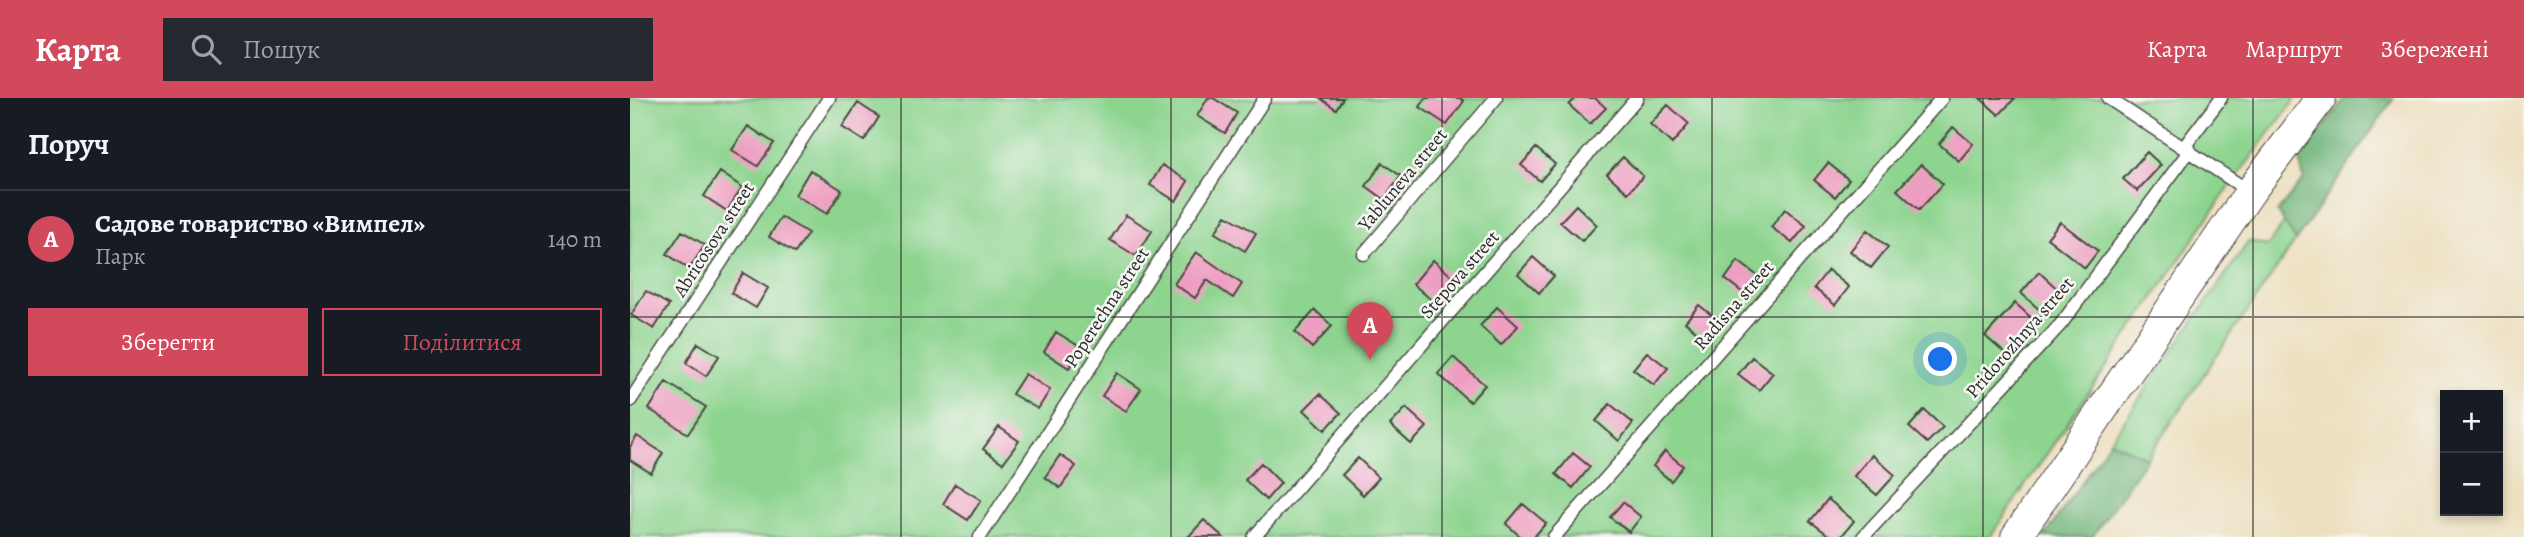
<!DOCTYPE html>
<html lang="uk">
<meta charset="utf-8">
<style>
:root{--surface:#171b24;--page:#242831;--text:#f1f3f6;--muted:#9ea1a6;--line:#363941;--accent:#d1495b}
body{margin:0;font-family:Alegreya,serif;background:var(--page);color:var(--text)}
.controls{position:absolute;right:21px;bottom:21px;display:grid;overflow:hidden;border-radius:0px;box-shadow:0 4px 10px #0003}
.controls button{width:63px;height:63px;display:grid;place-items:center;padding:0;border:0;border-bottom:2px solid var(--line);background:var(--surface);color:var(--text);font:35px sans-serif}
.you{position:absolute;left:1311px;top:262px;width:24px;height:24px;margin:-18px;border:5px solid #fff;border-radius:50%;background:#1a73e8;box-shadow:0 0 0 10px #1a73e833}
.badge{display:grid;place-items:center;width:46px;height:46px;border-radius:50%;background:var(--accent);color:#fff;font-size:23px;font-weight:700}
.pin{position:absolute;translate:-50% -58px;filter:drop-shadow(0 2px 4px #0008)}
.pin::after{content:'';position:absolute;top:37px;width:24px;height:21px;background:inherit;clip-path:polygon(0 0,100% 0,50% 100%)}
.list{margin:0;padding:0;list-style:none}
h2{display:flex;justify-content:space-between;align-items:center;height:91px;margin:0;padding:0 28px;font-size:30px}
h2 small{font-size:23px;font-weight:400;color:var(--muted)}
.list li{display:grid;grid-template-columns:46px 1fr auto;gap:21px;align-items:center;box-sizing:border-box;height:98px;padding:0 28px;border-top:2px solid var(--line)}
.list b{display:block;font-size:26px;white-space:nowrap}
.list p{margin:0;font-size:23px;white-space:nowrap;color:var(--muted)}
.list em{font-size:23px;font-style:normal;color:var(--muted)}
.actions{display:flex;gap:14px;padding:21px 28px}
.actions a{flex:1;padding:16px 0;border:2px solid var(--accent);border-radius:0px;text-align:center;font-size:24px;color:var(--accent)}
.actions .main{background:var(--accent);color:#fff}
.icon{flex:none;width:38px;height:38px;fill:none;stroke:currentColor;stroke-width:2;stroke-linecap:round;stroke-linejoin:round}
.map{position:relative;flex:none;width:1894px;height:439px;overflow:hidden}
header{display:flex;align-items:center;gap:42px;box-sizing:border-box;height:98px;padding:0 35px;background:var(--accent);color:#fff}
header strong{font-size:33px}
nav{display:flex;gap:38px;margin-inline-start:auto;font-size:24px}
.search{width:490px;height:63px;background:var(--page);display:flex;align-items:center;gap:18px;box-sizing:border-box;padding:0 24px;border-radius:0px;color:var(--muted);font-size:26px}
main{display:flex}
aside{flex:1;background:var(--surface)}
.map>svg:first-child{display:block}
.green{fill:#8dd48f;stroke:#5c805d;stroke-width:2}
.forest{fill:#72b67a;stroke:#4e7052;stroke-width:2}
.building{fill:#ee9fc1}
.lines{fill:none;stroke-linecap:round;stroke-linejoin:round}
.service-casing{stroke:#484641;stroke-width:15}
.tertiary-casing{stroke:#484641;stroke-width:32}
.service{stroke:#fff;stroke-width:12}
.tertiary{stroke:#fff;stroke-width:30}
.grid{fill:none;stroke:#2b2b2b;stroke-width:2;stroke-opacity:0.55}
.labels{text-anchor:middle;stroke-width:5;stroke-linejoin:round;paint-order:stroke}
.street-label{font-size:19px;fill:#2b2b2b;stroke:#f6f6f2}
</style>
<header>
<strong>Карта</strong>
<div class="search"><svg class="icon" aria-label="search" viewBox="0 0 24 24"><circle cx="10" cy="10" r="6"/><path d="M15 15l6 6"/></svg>Пошук</div>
<nav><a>Карта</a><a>Маршрут</a><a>Збережені</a></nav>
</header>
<main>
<aside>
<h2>Поруч<small></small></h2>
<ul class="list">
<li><span class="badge">A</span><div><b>Садове товариство «Вимпел»</b><p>Парк</p></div><em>140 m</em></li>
</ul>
<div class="actions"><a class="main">Зберегти</a><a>Поділитися</a></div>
</aside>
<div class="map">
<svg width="1894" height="439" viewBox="0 0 1894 439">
<rect width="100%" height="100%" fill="#f6f6f2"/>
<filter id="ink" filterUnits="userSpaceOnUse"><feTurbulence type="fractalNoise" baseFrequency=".0143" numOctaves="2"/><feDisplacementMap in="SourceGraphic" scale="14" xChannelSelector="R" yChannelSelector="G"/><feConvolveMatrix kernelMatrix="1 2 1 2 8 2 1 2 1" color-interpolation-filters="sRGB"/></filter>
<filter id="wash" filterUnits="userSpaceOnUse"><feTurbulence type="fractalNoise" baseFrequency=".00686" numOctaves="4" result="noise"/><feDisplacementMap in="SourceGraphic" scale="28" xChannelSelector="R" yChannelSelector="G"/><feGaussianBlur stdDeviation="1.57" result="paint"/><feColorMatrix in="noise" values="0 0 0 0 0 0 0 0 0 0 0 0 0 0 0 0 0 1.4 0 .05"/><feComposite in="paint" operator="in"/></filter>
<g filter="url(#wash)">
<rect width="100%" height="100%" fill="#ede0c0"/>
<!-- green -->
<path class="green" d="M0,0H1666L1602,85L1360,439H0Z
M1655,124L1666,142L1517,360L1480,343L1619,143L1637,148Z"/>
<!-- forest -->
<path class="forest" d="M1715,0H1764L1666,142L1647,114L1674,81L1669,62Z
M1480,343L1517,360L1462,439H1414Z"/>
<g id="blocks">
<!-- building -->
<path class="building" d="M578,0H583L607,15L595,35L567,18Z
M690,0H713L706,11Z
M796,0H830L834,3L817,27L790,9Z
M946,0H965L976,10L960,26L939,7Z
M1350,0H1385L1369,17Z
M228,5L249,19L234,43L212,29Z
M1038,7L1059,26L1042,46L1020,26Z
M118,28L144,45L128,68L102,52Z
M1323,29L1343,46L1329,63L1309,46Z
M906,50L925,66L910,83L891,67Z
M1517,54L1531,67L1507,93L1493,81Z
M993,59L1013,78L998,95L977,76Z
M752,65L771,78L754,101L736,88Z
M1198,65L1219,82L1205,99L1184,82Z
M1291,66L1313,86L1289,112L1267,92Z
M532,67L558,83L546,103L520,87Z
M180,72L212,92L197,116L165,97Z
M90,74L112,89L97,113L74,98Z
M946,107L967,127L952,143L930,124Z
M1155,111L1176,128L1162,145L1141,129Z
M496,117L522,133L506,158L480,142Z
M596,117L626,135L615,153L585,135Z
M151,119L178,135L165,155L139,139Z
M1430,124L1468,153L1455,170L1417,140Z
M1237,132L1258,149L1241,170L1220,153Z
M52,133L75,147L59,171L37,156Z
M566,154L612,186L603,200L577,182L565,200L544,186Z
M903,159L924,178L909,195L888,176Z
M803,162L825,181L805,205L783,186Z
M1108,163L1129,179L1116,197L1095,181Z
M1198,172L1219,189L1205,207L1184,190Z
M1409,174L1431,194L1413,215L1391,195Z
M113,175L138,190L126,210L101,195Z
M16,193L39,207L24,231L1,217Z
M1385,205L1407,225L1378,258L1355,238Z
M1069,207L1090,224L1076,241L1055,224Z
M867,209L888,228L871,247L850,228Z
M685,212L702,228L682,250L665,234Z
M426,234L452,250L439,270L414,254Z
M68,245L89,258L76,278L56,265Z
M1017,254L1038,270L1024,287L1003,271Z
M823,259L855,287L840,304L808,276Z
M1122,259L1143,275L1129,292L1108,276Z
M487,275L511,291L496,313L472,298Z
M395,276L420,292L408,311L382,296Z
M36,284L76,309L58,336L19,311Z
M690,296L711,315L695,332L674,312Z
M980,306L1003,325L989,343L966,323Z
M776,310L797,329L781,346L760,327Z
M1294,312L1313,329L1297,345L1279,329Z
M369,329L389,343L373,365L353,351Z
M7,338L33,355L21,375L0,362V349Z
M1035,353L1053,368L1041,383L1023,368Z
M943,355L960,369L943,390L926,376Z
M430,357L446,368L430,390L415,379Z
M1242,357L1265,377L1247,397L1224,378Z
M728,360L749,380L733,397L712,377Z
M631,365L651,385L636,402L615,382Z
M325,386L351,402L338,422L313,406Z
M1198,401L1224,423L1211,439H1201L1180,423Z
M993,404L1011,419L999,434L980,419Z
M893,406L916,425L904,439H891L876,426Z
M574,422L593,439H558Z"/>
</g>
</g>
<g filter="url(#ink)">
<use href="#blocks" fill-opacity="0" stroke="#484641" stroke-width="2"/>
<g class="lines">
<defs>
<path id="service" d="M1478,0L1620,94
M1554,49L1591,0
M734,156L866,0
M0,303L199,0
M350,439L635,0
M624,439L1007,0
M924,439L1312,0
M1233,439L1431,226L1560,52"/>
<path id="tertiary" d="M1386,439L1620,94L1691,0"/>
</defs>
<!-- service casing -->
<use href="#service" class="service-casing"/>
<!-- tertiary casing -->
<use href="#tertiary" class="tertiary-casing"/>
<!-- service -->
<use href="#service" class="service"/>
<!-- tertiary -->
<use href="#tertiary" class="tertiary"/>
</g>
</g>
<!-- grid -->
<path class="grid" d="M271,0V439M541,0V439M812,0V439M1082,0V439M1353,0V439M1623,0V439M0,219H1894"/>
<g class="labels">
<!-- street labels -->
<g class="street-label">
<text transform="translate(772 81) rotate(-50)" y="7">Yabluneva street</text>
<text transform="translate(83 141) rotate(-57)" y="7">Abricosova street</text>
<text transform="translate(829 176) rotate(-49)" y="7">Stepova street</text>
<text transform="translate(1103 207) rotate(-49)" y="7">Radisna street</text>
<text transform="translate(476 209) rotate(-57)" y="7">Poperechna street</text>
<text transform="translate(1389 239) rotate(-49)" y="7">Pridorozhnya street</text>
</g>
</g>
</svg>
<div class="controls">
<button>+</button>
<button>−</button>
</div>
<div class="you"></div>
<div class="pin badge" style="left:740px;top:262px">A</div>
</div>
</main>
